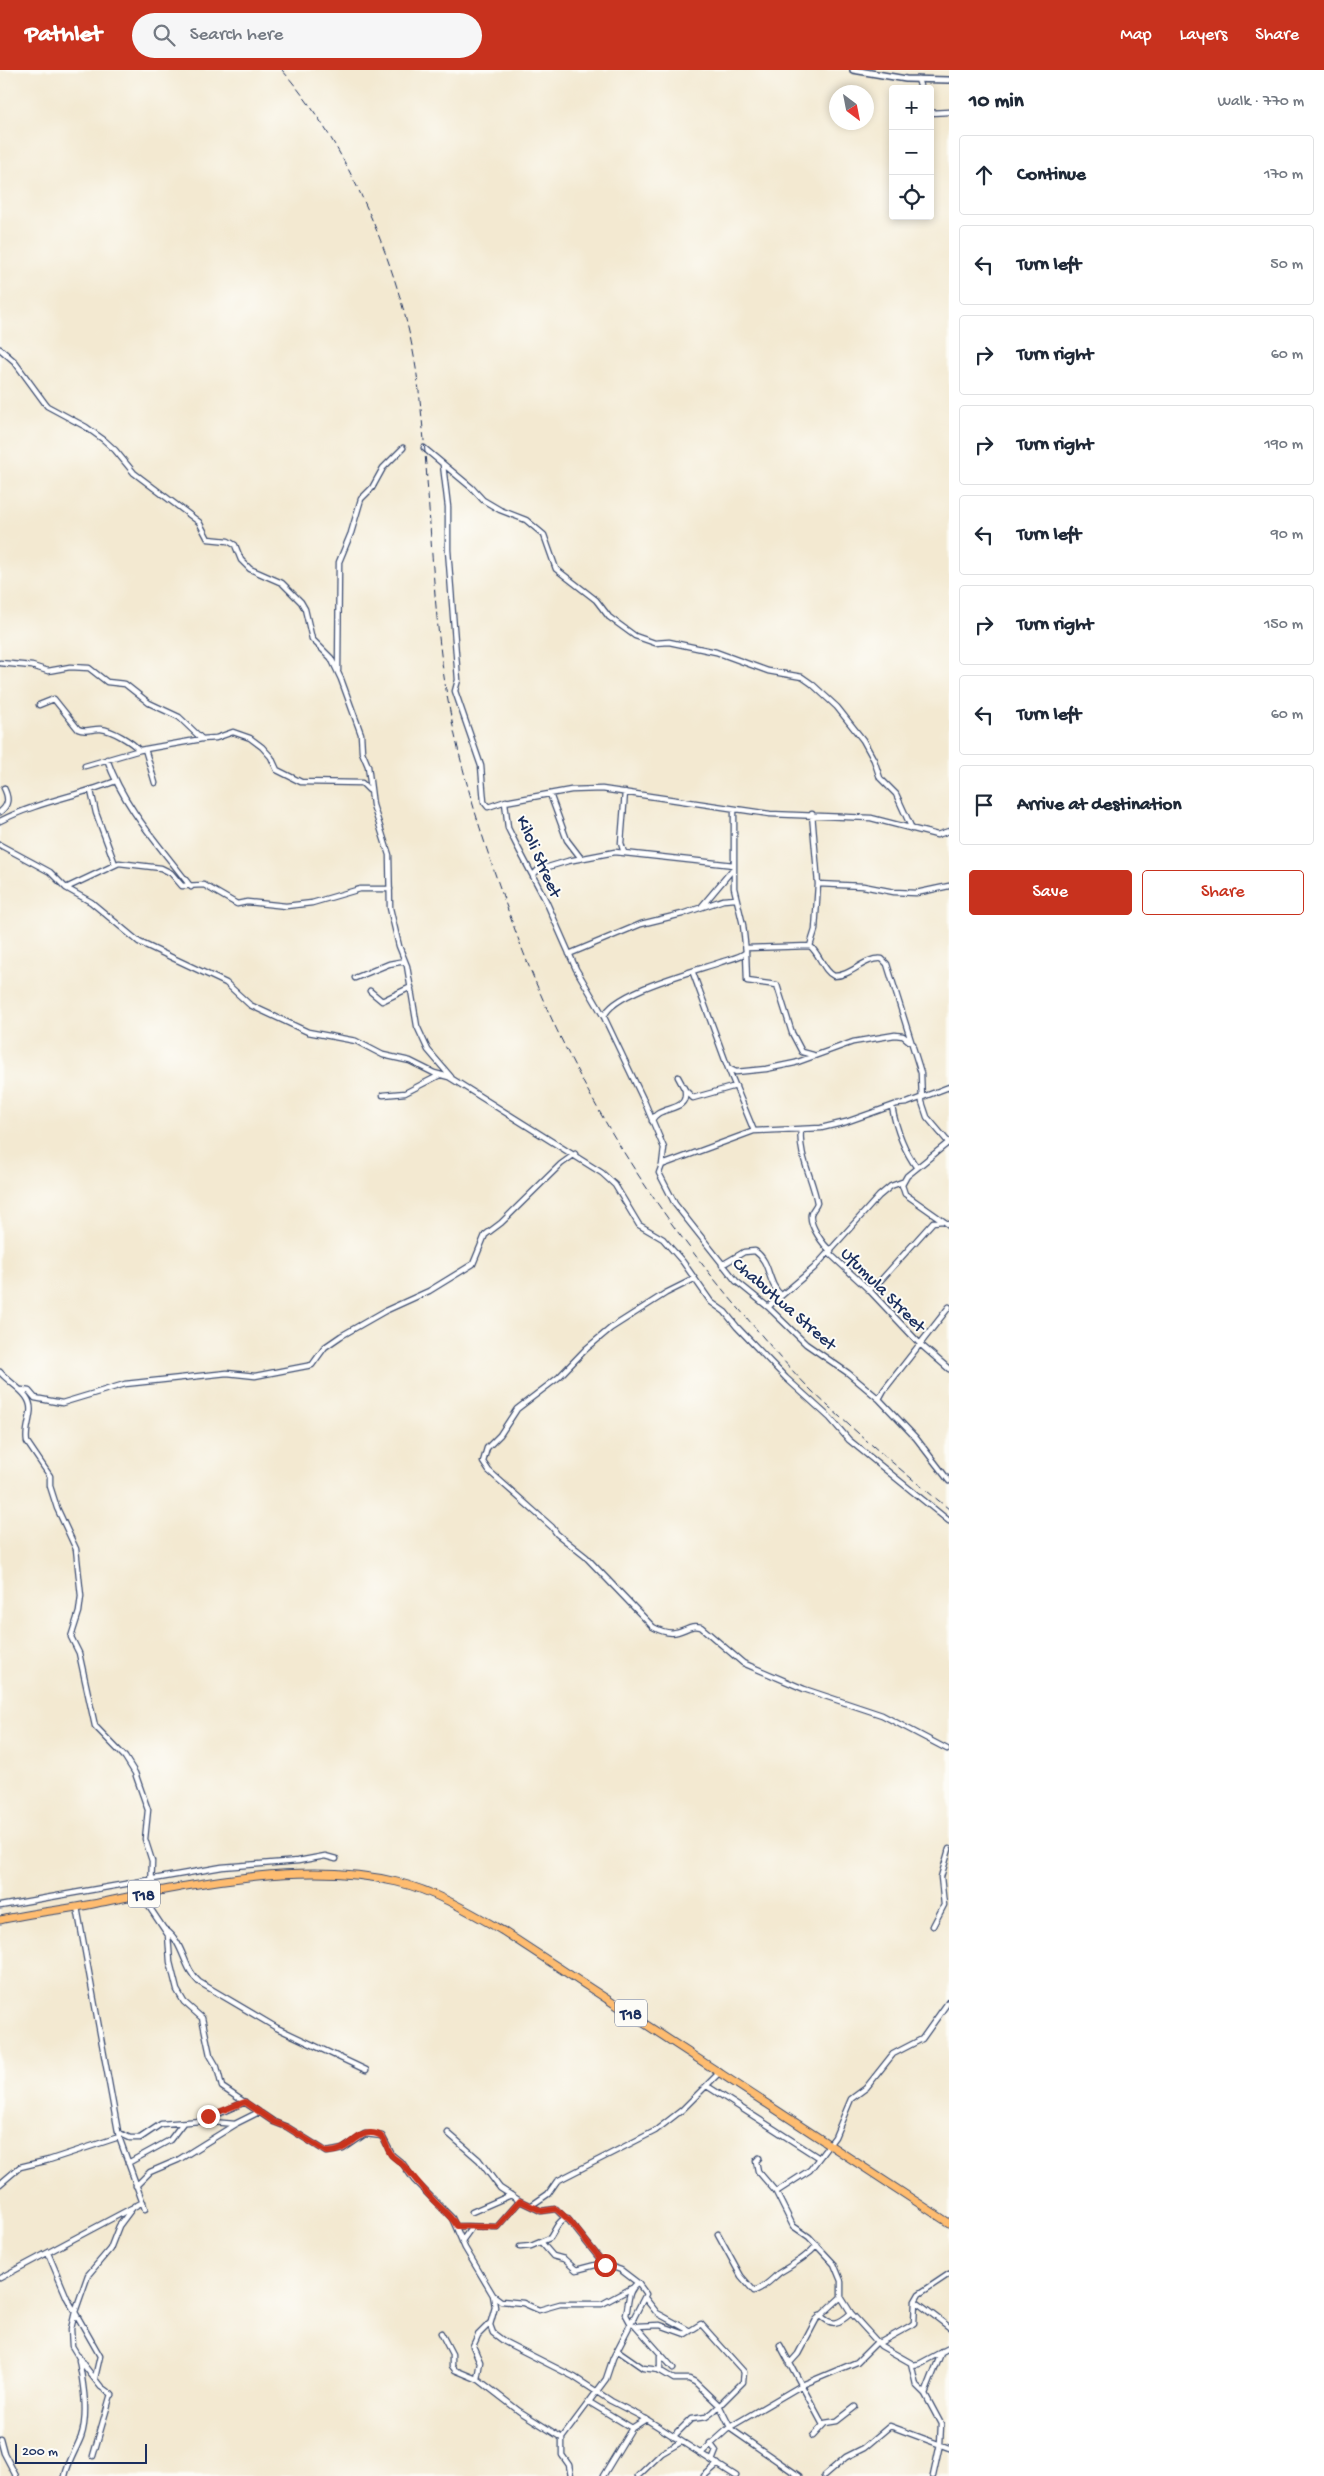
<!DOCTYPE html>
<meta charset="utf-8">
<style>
:root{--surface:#fff;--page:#f6f6f7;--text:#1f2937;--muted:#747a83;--line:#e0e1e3;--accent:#c8321e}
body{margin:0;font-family:"Gochi Hand",sans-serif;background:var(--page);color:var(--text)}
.controls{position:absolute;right:15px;top:15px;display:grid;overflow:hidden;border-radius:5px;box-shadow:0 2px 8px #0003}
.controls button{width:45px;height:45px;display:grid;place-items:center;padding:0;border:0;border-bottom:1px solid var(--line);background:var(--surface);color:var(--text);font:25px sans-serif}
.compass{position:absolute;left:829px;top:15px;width:45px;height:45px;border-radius:50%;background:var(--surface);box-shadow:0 2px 8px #0003;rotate:148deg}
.scale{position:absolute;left:15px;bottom:12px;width:132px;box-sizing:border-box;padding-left:5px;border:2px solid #1b2f5e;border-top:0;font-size:14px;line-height:18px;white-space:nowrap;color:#1b2f5e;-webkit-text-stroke:4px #fdfcf7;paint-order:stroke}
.stop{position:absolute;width:15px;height:15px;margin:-11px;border:4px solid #c8321e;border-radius:50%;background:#fff}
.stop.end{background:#c8321e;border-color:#fff;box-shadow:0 1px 5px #0008}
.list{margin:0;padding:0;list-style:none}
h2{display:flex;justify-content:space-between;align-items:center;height:65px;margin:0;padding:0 20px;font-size:21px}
h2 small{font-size:16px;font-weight:400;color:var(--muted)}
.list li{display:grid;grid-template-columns:32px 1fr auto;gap:15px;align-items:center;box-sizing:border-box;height:80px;margin:0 10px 10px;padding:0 10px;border:1px solid var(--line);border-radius:5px}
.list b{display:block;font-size:19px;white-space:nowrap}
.list em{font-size:16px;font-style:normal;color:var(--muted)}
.actions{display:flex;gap:10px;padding:15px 20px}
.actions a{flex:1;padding:11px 0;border:1px solid var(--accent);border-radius:5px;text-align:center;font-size:18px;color:var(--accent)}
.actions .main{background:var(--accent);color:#fff}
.icon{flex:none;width:28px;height:28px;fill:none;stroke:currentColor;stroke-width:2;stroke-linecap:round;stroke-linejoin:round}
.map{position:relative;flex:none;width:949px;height:2406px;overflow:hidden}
header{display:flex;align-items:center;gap:30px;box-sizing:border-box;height:70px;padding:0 25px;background:var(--accent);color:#fff}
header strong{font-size:24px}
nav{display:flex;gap:28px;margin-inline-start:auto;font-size:18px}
.search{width:350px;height:45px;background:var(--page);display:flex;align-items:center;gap:12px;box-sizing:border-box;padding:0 18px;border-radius:28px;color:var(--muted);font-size:19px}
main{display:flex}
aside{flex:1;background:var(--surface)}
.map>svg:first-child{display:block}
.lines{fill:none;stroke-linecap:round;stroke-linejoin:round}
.minor-casing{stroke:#3b4b6f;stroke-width:7}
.tertiary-casing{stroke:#3b4b6f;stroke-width:8}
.trunk-casing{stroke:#3b4b6f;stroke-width:9}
.minor{stroke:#fff;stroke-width:4.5}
.tertiary{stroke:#fff;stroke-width:5}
.trunk{stroke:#febc70;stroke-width:7}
.rail{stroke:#1b2f5e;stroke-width:1;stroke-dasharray:8 4;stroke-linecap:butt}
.route{stroke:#c8321e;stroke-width:6}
.labels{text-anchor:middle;stroke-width:4;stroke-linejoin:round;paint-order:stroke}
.shield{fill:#fdfcf7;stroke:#5f6c8c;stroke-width:1}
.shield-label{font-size:16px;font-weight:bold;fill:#1b2f5e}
.street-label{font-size:18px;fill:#1b2f5e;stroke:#fdfcf7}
</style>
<header>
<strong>Pathlet</strong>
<div class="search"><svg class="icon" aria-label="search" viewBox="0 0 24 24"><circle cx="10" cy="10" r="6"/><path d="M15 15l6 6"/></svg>Search here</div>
<nav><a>Map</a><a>Layers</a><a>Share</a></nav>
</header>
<main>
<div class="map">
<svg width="949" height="2406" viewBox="0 0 949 2406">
<rect width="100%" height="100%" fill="#fdfcf7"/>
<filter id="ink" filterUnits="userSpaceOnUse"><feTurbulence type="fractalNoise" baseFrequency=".02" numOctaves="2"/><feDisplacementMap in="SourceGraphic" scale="10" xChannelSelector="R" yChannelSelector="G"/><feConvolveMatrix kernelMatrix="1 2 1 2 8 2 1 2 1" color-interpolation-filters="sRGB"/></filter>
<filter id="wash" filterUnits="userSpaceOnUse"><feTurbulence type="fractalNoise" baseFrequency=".0096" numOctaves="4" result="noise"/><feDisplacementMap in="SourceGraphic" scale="20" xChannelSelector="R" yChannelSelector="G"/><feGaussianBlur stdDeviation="1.12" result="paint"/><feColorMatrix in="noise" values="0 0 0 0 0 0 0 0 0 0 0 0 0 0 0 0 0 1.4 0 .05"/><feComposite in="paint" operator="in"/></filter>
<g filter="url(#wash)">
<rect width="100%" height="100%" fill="#f3e9d1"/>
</g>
<g filter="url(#ink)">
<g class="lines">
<defs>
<path id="minor" d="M918,9L921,19
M930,43L949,42
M0,279L14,291L47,336L86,357L104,370L115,380L134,403L199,452L208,469L228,471L235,475L241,490L250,499L282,513L301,532L305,539L312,569L331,588L341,609L361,664L362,682L368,696L373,735L389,785L390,838L399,876L407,896L417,956L428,980L451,1007
M424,378L472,418L483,430L500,440L526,450L544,465L556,499L596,530L609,547L635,566L655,573L669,572L716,582L768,601L802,607L812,614L837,637L863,670L874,690L880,708L896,724L912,759
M443,395L448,437V480L458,610L455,621L481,696L484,732L488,737L506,731
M0,593L32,596L48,601L70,597L89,598L107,612L125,614L149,633L179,647L202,669L216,668L233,662L250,668L262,677L271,687L277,700L301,712L362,713L369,720
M338,601L339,492L351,463L361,429L372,418L383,398L403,378
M39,635L54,629L78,659C86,663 93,658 101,659C112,660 132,672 139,680
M145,679L155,713
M107,689C124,738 160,776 191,817
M85,696L140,680L202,669
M91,721L96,743L115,794
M550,724L567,770L580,787
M0,742C9,735 9,728 4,718
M0,751C37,732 78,726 116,711
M0,775L50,802L66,818L91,832L139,872L226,913L250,935L308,962L356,971L383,985L410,991L434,1003L449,1007L602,1103L615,1115L639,1155L663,1169L683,1192L711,1232L725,1242L737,1257L786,1308L830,1348L849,1370L949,1451
M624,783L621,773L625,722
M533,805L538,800L568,791L615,782L734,795
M818,814L863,816L894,822L916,823L949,816
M66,818L119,793L161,798L171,803L182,816L204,815L237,834L247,832L286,836L312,833L360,819H390
M702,836L733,799
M810,876C820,884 823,901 834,906C852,906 864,887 882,889L887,894L921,1003L922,1032L927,1047L949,1073
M747,878L810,876L815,860L818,814L812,744
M746,882L747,911L777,915L792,963L802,982L813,985
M569,884L641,854L682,844L723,830L736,829
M693,903L728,998L736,1002L766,999L795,993L853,972L895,965L903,966L913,974
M355,908L389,894L405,891
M370,921L382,931L411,917
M604,947C612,922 695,901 721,892C729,889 740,888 746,882L743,855L734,818V739
M728,998L754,1061
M678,1007L685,1020L693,1028L736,1016
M949,1017L907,1033L897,1034L846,1052L821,1058L754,1061L662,1095L659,1103L675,1134L736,1211L768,1237L806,1274L848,1303L879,1329L916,1368L949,1411
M383,1025L405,1023L440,1005
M892,1037C896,1058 904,1080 917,1098
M652,1051C658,1034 688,1044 685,1021
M801,1060C798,1085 813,1109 817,1133C816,1137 812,1140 811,1144C809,1155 823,1175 831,1181
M949,1072L907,1106L902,1115L905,1124L949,1155
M662,1095L664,1078L645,1033L604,947L576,899L546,831L516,774L508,758L505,732L571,720L602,719L770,744L871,748L937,765L949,761
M829,1183L869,1220L920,1274L949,1299
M722,1195L744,1182L755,1181C771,1192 767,1213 781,1225
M694,1209L666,1223L611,1258L586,1279L559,1307L517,1339L500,1365L487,1378L483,1392L489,1401L552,1457L557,1464L586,1487L653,1557C680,1572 685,1552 701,1557L743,1593L804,1619L882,1645L947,1679
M869,1220L881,1210L933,1152L943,1151
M768,1237L814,1198L879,1126L891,1116L902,1112
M0,1302C12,1316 34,1324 30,1344C29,1353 25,1363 27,1372L50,1406V1416L57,1438L76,1479L81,1526L79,1542L71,1567L79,1583L95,1656L125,1687L135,1703L148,1740L145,1769L152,1791L151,1823L148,1835L168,1865L170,1892L177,1920L184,1932L202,1948L210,1985L217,1997L222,2017L274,2052L287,2057L327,2082L343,2079L365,2064L382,2066L392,2085L403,2094L414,2110L452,2148L465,2178L493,2225L495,2237L490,2255L493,2263L505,2272L574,2307L611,2331L646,2349L736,2406
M22,1320L29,1321L35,1328L62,1333L125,1314L227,1303L255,1306L312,1295L325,1277L341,1266L385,1241L429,1221L473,1194L485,1165L501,1153L561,1094L575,1084
M879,1329L884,1320L949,1237
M0,1836L222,1797L298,1791L325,1786L336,1789
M77,1837L119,2067L145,2139
M933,1856L944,1835L941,1807L949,1779
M166,1860C184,1873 183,1898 199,1912L277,1958L366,2000
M707,2016L819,2088
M202,2051L245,2032
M119,2063L130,2068H140L161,2054L201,2051L235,2054L259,2042
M448,2063L479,2090L500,2118L520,2131L541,2141L556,2139L565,2148
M759,2088L756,2091L758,2101L776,2122
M128,2093L170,2070L183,2053
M0,2114L20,2097L49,2090L119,2067
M136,2116L150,2102L178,2090L236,2054
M532,2135L548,2124L557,2111L655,2061L682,2040L720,2002
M472,2142L511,2125
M457,2156L497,2157L520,2131
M718,2164L741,2206L754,2221C764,2218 771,2210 779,2203C793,2194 806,2188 817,2175
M462,2171L472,2157
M541,2172L553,2186L564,2189L576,2200L603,2193
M520,2177L531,2176L550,2168C555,2161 558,2150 567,2148L604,2194L621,2200L638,2213L646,2224L613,2288L606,2309L562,2368V2385L569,2395L571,2406
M48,2183L67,2228L100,2286L95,2308
M0,2208L143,2132
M493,2225L501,2231L523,2233L539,2240L560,2234H602L632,2218
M645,2228L657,2243L690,2261
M915,2231L949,2257
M820,2245C832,2257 839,2254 851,2243
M631,2254L626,2245C629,2233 627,2220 638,2213
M635,2255L673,2298
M636,2256L660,2255L685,2264L701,2254L744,2302L743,2312L713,2342L706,2347L691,2349L673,2367
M441,2263L452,2284V2296L455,2300L479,2310L519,2341L562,2368
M780,2275L823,2355
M617,2280L643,2298L659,2300L674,2309H689L695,2312L719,2335L731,2359L799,2406
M789,2294L798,2284L816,2250L841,2227
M912,2295L919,2294L949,2278
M660,2301V2283
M477,2309L480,2292L473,2276L478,2265L490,2253
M925,2324L942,2281
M112,2325L101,2317L83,2294L72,2276L71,2259L75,2242L88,2205L110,2179L119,2156L134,2136
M589,2332L632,2358
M813,2366L825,2353L837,2351L855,2337
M0,2368L4,2383L16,2406
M710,2373L716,2381L712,2391
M700,2384L730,2357L802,2315L857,2292L877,2272H881L910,2256L914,2253L915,2231L919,2224L949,2204
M93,2386L111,2324
M65,2406C68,2392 76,2380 81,2367C89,2344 83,2313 79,2290
M603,2406L632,2358L646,2349
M638,2406L662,2383L681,2372
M704,2406L718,2394
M824,2406L846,2387L864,2378L890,2356L949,2378
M933,2406L940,2374L941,2354L925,2324L916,2315L911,2293L881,2276L851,2243L841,2227V2211L834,2194L809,2167L793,2156L776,2122L810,2100L835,2067L851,2029L866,2018L893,1984L922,1969L949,1931"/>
<path id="tertiary" d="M853,0L906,9L949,10"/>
<path id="trunk" d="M0,1850C31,1843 62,1840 93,1834C188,1815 303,1789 397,1812C435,1821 470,1842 503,1861L949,2153"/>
</defs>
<!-- minor casing -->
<use href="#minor" class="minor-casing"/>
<!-- tertiary casing -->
<use href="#tertiary" class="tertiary-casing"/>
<!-- trunk casing -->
<use href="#trunk" class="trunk-casing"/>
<!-- minor -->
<use href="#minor" class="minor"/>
<!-- tertiary -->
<use href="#tertiary" class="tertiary"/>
<!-- trunk -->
<use href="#trunk" class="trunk"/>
<!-- rail -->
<path class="rail" d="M282,0C350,77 406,211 418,313C430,408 430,505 443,600C455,685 481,766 510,846C562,994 643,1129 746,1247C767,1272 789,1298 812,1321C856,1363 902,1401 949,1439"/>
</g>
</g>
<g class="lines" filter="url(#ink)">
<!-- route -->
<path class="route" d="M208,2046L245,2032L274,2052L287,2057L327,2082C348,2083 356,2062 371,2063C388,2064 384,2077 392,2086C396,2090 401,2092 404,2096C414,2107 423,2119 434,2131C443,2140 450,2145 457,2156L497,2157L520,2131L542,2141L556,2139L570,2151L605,2195"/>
</g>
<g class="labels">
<!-- shield labels -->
<g class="shield">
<rect x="128" y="1810.5" width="32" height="27" rx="4"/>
<rect x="615" y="1929.5" width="32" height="27" rx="4"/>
</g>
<g class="shield-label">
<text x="144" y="1830">T18</text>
<text x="631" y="1949">T18</text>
</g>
<!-- street labels -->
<g class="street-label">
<text transform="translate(540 786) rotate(66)" y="6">Kiloli Street</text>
<text transform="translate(884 1219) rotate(45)" y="6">Ufumula Street</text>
<text transform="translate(785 1233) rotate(41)" y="6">Chabutwa Street</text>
</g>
</g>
</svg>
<div class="controls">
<button>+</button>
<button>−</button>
<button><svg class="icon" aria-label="locate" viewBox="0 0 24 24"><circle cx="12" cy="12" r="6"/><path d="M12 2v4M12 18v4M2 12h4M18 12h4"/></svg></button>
</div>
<svg class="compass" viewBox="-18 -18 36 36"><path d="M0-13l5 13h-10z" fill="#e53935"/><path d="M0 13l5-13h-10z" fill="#747a83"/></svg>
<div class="scale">200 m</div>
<div class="stop" style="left:605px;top:2195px"></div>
<div class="stop end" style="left:208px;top:2046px"></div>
</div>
<aside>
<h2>10 min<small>Walk · 770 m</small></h2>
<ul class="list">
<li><svg class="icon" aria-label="ahead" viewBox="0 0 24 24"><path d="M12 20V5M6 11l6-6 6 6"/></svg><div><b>Continue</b></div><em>170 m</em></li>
<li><svg class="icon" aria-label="left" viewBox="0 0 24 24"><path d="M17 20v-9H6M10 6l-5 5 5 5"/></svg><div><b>Turn left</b></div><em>50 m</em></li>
<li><svg class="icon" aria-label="right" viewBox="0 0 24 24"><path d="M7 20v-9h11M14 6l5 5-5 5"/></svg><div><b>Turn right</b></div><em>60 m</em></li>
<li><svg class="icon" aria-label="right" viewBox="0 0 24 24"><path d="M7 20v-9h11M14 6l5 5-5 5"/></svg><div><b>Turn right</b></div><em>190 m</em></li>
<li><svg class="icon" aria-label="left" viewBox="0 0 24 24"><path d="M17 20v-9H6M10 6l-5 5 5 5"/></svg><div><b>Turn left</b></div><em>90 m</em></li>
<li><svg class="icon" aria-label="right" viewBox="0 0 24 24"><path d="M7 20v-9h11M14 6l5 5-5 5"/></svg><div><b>Turn right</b></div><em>150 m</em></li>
<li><svg class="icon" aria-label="left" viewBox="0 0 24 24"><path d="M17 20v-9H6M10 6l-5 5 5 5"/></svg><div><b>Turn left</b></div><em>60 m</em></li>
<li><svg class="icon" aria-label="arrive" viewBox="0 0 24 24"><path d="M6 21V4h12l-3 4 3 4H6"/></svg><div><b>Arrive at destination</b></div></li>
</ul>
<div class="actions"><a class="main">Save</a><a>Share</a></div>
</aside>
</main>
